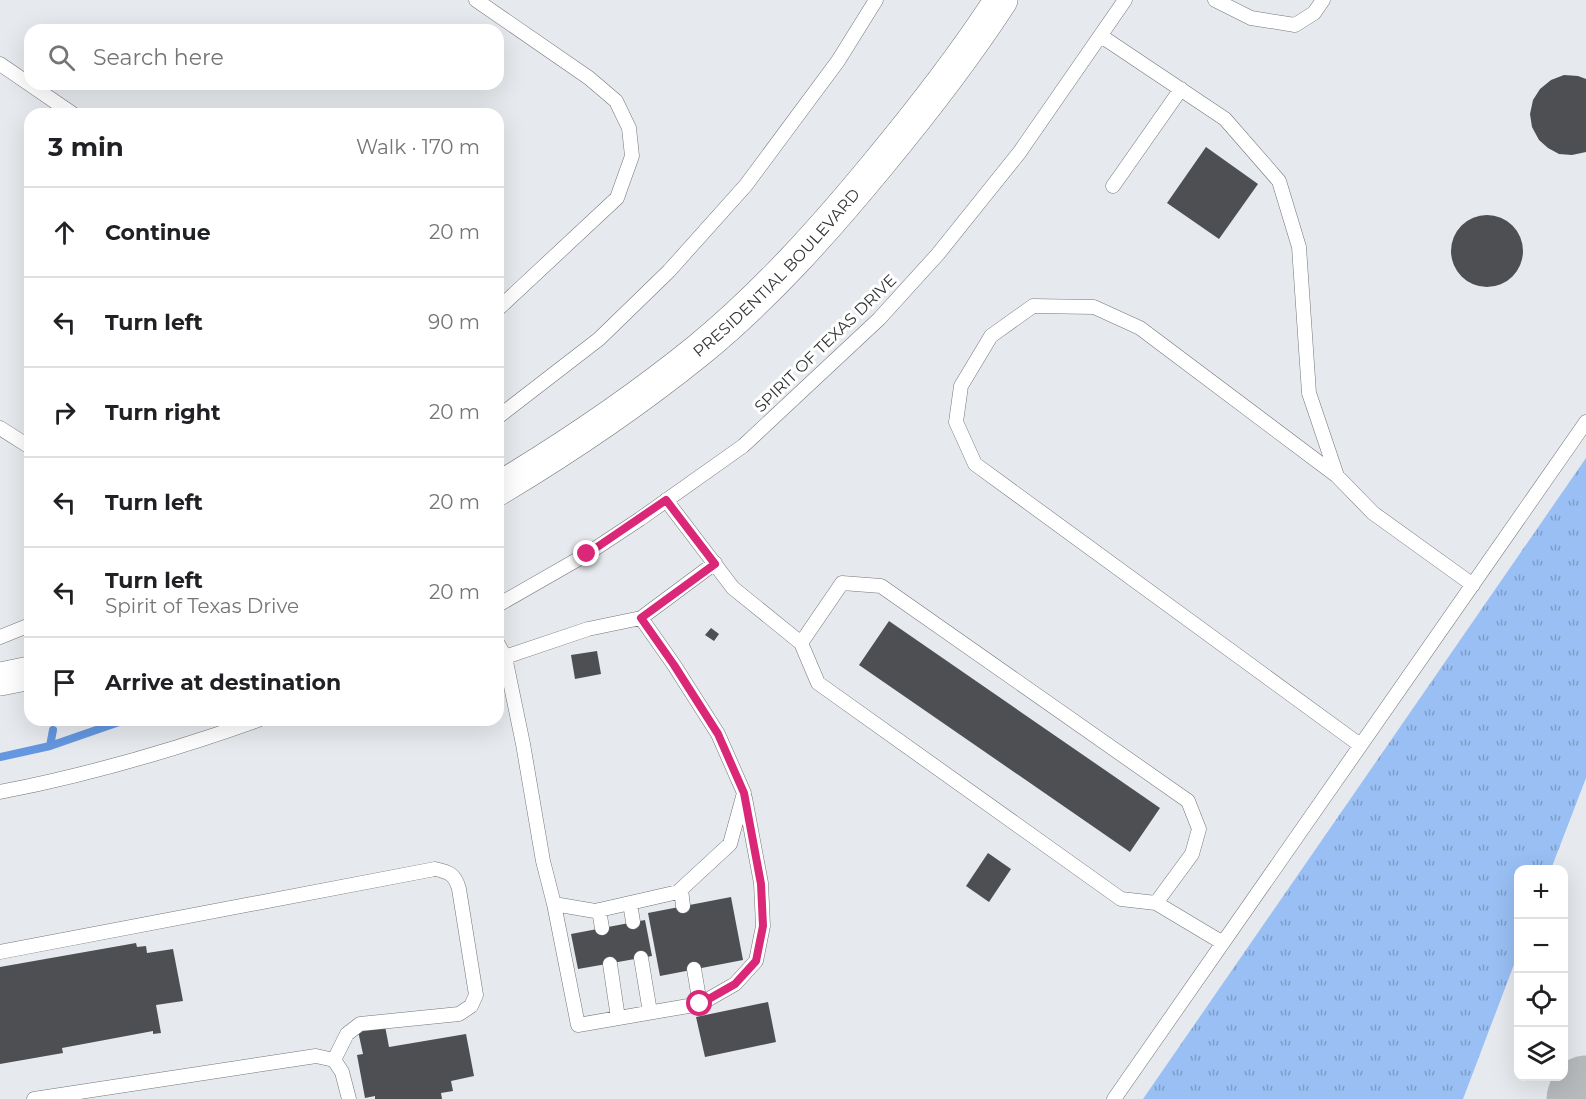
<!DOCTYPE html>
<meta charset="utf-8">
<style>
:root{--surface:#fff;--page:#f2f2f2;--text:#202124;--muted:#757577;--line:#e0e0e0}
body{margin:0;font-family:Montserrat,sans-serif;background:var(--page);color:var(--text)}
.controls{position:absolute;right:18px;bottom:18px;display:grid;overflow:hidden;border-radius:12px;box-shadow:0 6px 24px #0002}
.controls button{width:54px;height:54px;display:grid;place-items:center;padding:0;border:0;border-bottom:2px solid var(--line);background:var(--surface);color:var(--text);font:30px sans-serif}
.stop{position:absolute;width:18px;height:18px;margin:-14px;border:4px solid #db2777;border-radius:50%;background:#fff}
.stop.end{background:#db2777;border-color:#fff;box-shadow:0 2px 6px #0008}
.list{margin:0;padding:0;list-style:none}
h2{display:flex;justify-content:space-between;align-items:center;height:78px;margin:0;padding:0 24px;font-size:26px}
h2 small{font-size:20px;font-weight:400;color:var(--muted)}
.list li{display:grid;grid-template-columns:39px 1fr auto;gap:18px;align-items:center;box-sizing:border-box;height:90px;padding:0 24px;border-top:2px solid var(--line)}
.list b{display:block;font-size:22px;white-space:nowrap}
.list p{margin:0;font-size:20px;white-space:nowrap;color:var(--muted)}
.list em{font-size:20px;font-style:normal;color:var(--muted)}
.icon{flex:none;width:33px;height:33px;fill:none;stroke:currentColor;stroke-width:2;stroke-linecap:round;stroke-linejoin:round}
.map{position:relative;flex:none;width:1586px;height:1099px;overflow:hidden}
.search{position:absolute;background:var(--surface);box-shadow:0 6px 24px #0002;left:24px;top:24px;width:480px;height:66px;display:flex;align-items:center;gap:15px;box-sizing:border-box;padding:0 21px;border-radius:18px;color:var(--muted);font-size:22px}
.panel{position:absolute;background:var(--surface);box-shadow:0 6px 24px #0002;left:24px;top:108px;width:480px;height:618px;border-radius:18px}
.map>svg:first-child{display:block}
.grass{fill:url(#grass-tufts)}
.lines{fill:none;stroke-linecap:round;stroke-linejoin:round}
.stream{stroke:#6497df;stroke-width:8}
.taxiway{stroke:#b7babc;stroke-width:75}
.building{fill:#4d4f52}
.lane-casing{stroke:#737679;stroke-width:15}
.secondary-casing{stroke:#737679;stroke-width:34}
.lane{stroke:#fff;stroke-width:14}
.secondary{stroke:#fff;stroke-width:33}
.route{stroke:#db2777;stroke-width:8}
.labels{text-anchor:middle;stroke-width:6;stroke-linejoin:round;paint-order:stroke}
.street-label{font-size:16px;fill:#323334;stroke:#fff}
</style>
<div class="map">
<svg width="1586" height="1099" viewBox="0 0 1586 1099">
<defs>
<pattern id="grass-tufts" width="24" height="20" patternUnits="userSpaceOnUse" patternTransform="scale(1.5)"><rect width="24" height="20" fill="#99bff4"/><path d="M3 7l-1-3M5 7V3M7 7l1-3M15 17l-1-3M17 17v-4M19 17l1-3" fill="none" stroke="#7d9cc6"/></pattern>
</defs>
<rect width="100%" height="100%" fill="#e6e9ed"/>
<!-- grass -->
<path class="grass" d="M1586,458V778L1551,869L1518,870V954L1463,1099H1143Z"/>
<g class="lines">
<!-- stream -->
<path class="stream" d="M50,746L125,720
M0,757L50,746L53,730"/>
<!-- taxiway -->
<path class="taxiway" d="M1584,1099L1586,1093"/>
</g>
<!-- building -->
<path class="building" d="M1564,75L1578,76L1586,79V152L1572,155L1559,154L1548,148L1539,140L1532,127L1530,114L1533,100L1540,89L1551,80Z
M1206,147L1258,184L1219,239L1167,203Z
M1451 251a36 36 0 1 1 72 0a36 36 0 1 1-72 0Z
M889,621L1160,808L1130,852L859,665Z
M711,628L719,634L714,641L705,635Z
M597,651L601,674L575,679L571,655Z
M988,853L1011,869L989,902L966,886Z
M731,897L743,960L660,976L648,913Z
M645,920L652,956L578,969L571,934Z
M136,943L137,947L146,946L147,953L173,949L183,1001L156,1005L161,1033L153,1034V1031L62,1048L63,1053L0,1064V967Z
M768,1002L776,1042L705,1057L696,1017Z
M385,1026L389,1047L466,1034L474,1076L451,1081L453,1091L441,1093L442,1099H375V1096L365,1098L357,1055L363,1054L358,1031Z"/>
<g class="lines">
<defs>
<path id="lane" d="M476,0L589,78L616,101L629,128L632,156L617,198L498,309
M1215,0L1251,18L1295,25L1314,13L1323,0
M1101,36L1225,119L1279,181L1299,247L1309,393L1337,476L1373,513L1473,585
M0,64L73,114
M1113,186L1181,89
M498,417L599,339L669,271L746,185L838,61L876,0
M0,428L30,447
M1337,476L1140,328L1094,307L1033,306L991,336L961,386L956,422L975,464L1360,745
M666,500L733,588L801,643L818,683L1121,899L1156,903L1223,943
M498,605L587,554L640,519L743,446L879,319L938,254L1019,153L1125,0
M0,637L30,625
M801,643L842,583L881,586L1188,801L1199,829L1192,854L1156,903
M498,644L505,657L523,744L543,861L554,904L595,911L678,892L730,844L744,793L718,734L674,665L641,618L715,563
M505,657L588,629L641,618
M0,792C88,775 174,750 258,720
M681,889L683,906
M630,903L633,922
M554,904L578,1025L700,1004L735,984L756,961L763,926L761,883L745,798
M599,910L602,928
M0,952L435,869C449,872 455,874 459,889L476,995L471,1006L459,1014L360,1024L347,1034L334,1060
M641,958L650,1012
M610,964L618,1018
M694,969L700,1004
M34,1099L316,1056L334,1060L342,1072L349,1099
M1114,1099L1586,422"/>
<g id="secondary">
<path id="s1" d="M498,489C568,447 636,401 699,350C766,295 824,230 879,163C922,111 964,57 1001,0"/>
<path d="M0,679L30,673"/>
</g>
</defs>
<!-- lane casing -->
<use href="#lane" class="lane-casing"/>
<!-- secondary casing -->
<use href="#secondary" class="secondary-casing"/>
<!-- lane -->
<use href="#lane" class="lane"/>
<!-- secondary -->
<use href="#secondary" class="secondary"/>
</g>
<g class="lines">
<!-- route -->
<path class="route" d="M587,554L666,500L715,564L641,618L674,665L718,734L744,793L761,884L763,926L756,961L735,984L700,1004"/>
</g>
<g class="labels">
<!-- street labels -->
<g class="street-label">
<text dy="6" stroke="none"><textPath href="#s1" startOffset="354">PRESIDENTIAL BOULEVARD</textPath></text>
<text transform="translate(825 343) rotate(-44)" y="6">SPIRIT OF TEXAS DRIVE</text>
</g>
</g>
</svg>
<div class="controls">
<button>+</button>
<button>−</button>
<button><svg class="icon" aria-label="locate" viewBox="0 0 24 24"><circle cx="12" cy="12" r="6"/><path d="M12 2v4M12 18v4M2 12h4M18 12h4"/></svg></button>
<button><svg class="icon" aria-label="layers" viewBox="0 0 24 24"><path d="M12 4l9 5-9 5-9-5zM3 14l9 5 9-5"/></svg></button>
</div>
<div class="stop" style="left:700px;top:1004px"></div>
<div class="stop end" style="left:587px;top:554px"></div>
<div class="search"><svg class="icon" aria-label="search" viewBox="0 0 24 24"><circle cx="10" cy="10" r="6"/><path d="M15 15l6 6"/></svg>Search here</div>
<section class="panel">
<h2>3 min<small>Walk · 170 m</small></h2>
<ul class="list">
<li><svg class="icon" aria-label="ahead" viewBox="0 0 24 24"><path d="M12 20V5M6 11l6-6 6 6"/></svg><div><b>Continue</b></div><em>20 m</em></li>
<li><svg class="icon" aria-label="left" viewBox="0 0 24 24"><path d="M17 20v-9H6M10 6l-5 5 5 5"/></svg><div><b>Turn left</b></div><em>90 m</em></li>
<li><svg class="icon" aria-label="right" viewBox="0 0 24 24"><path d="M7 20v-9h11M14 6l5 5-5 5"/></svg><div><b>Turn right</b></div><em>20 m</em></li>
<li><svg class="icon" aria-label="left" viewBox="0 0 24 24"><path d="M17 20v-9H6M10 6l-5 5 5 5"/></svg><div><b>Turn left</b></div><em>20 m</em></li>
<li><svg class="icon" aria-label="left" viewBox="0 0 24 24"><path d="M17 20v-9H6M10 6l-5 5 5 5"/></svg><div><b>Turn left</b><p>Spirit of Texas Drive</p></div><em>20 m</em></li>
<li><svg class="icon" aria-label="arrive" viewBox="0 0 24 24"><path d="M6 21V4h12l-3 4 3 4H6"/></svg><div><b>Arrive at destination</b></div></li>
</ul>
</section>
</div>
